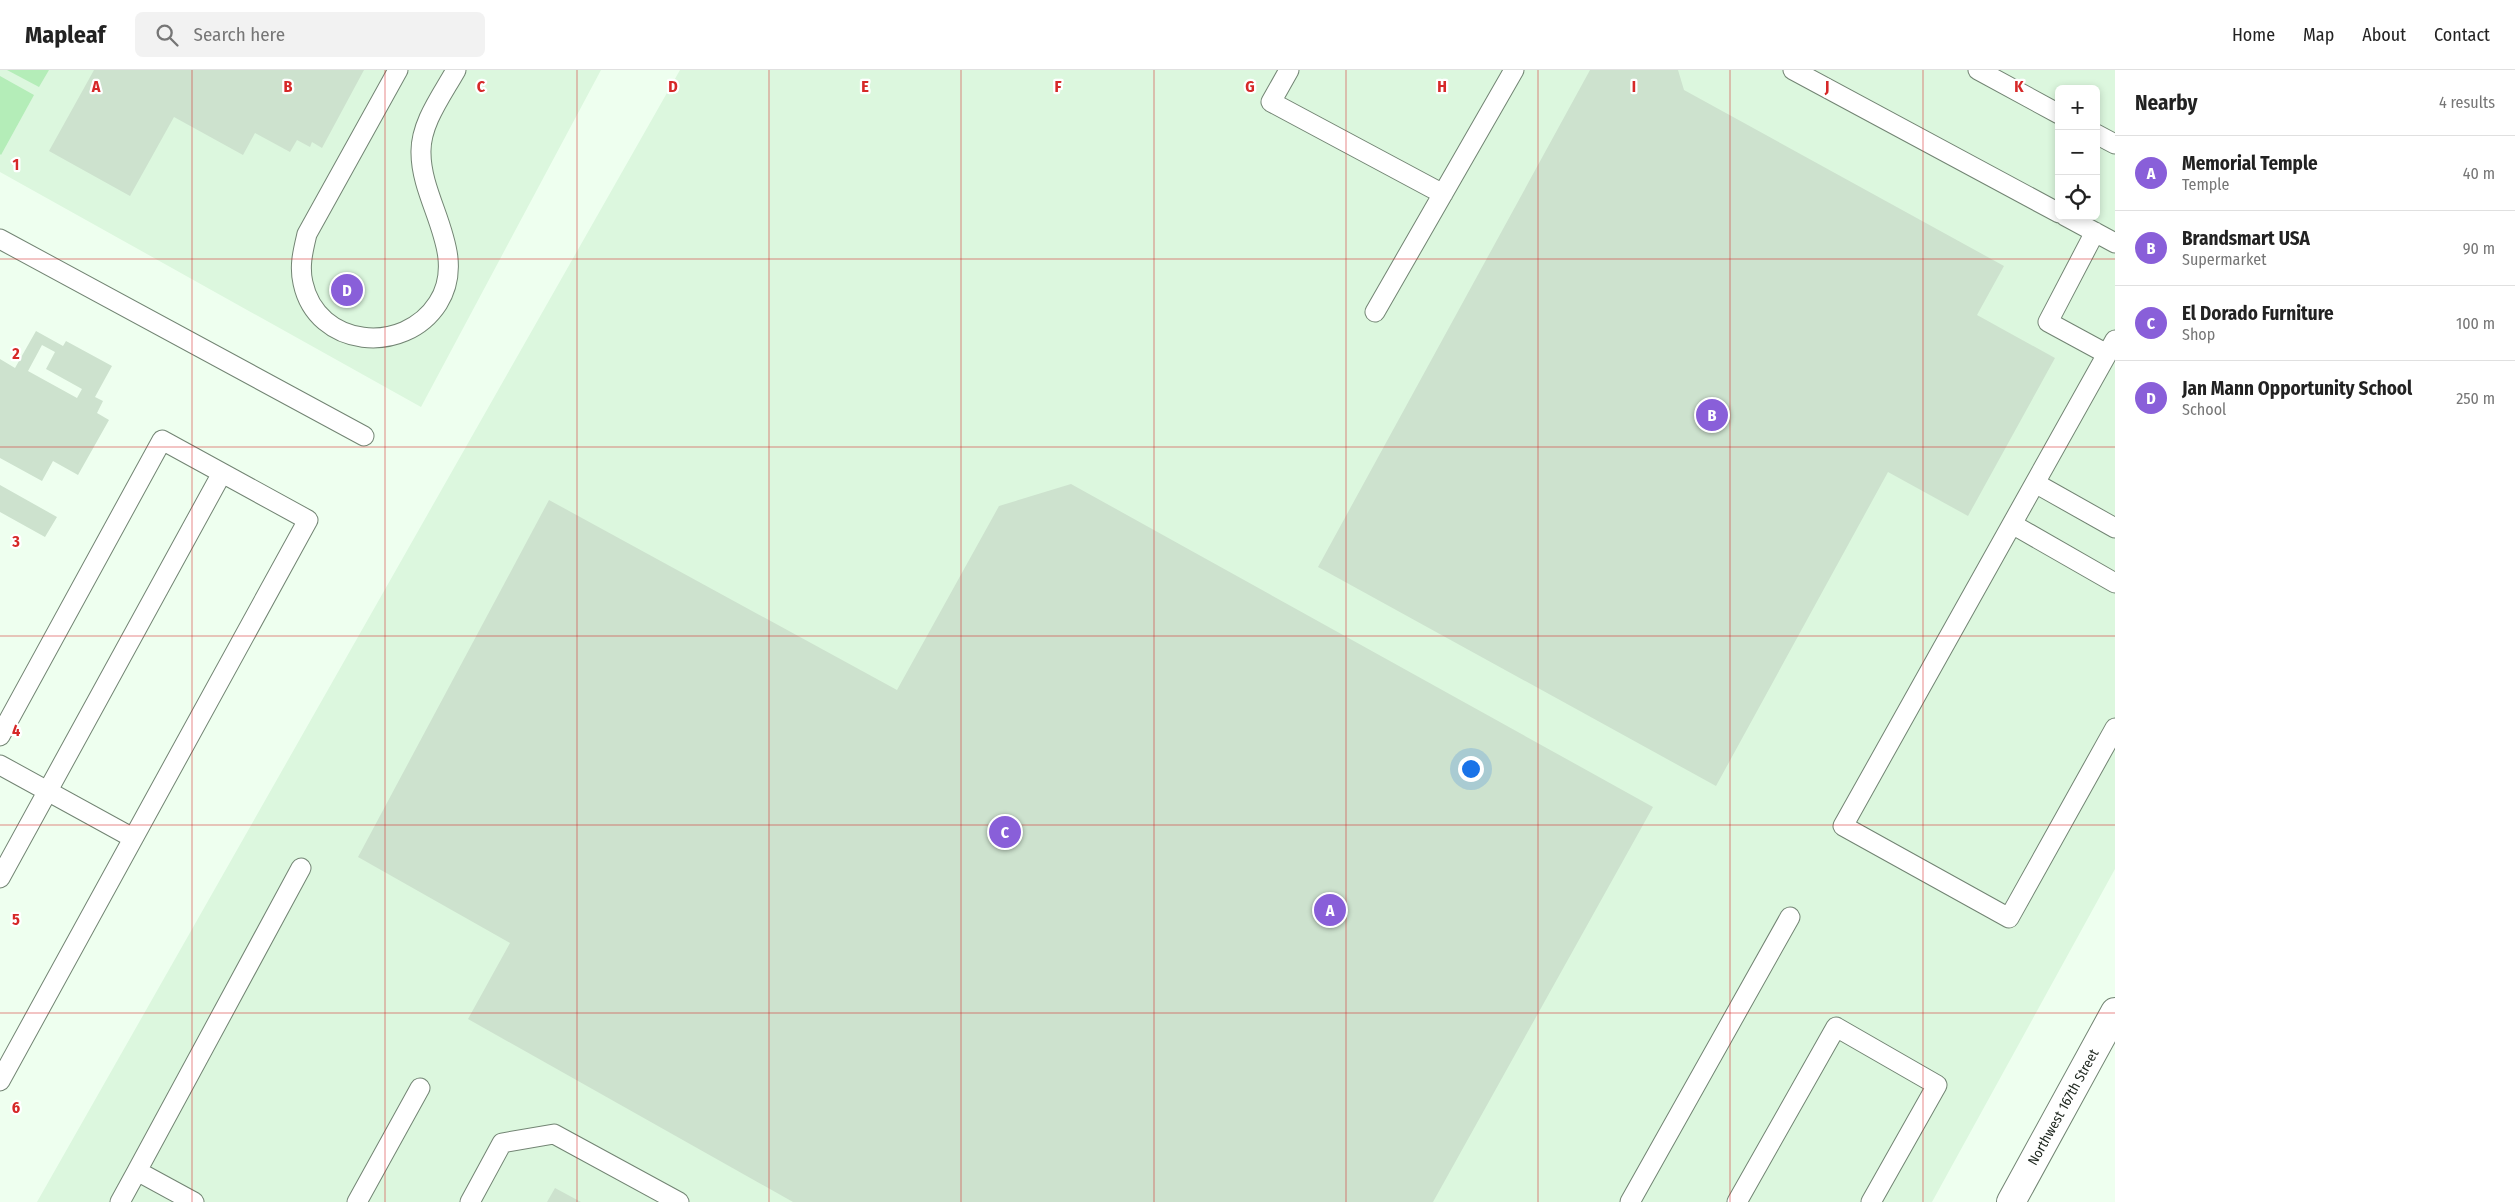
<!DOCTYPE html>
<meta charset="utf-8">
<style>
:root{--surface:#fff;--page:#f2f2f2;--text:#222;--muted:#767676;--line:#e0e0e0;--accent:#895fd9}
body{margin:0;font-family:"Fira Sans Condensed",sans-serif;background:var(--page);color:var(--text)}
.controls{position:absolute;right:15px;top:15px;display:grid;overflow:hidden;border-radius:8px;box-shadow:0 2px 8px #0003}
.controls button{width:45px;height:45px;display:grid;place-items:center;padding:0;border:0;border-bottom:1px solid var(--line);background:var(--surface);color:var(--text);font:25px sans-serif}
.you{position:absolute;left:1470px;top:698px;width:18px;height:18px;margin:-12px;border:4px solid #fff;border-radius:50%;background:#1a73e8;box-shadow:0 0 0 8px #1a73e833}
.badge{display:grid;place-items:center;width:32px;height:32px;border-radius:50%;background:var(--accent);color:#fff;font-size:16px;font-weight:700}
.pin{position:absolute;translate:-50% -50%;border:2px solid #fff;box-shadow:0 1px 5px #0006}
.list{margin:0;padding:0;list-style:none}
h2{display:flex;justify-content:space-between;align-items:center;height:65px;margin:0;padding:0 20px;font-size:21px}
h2 small{font-size:16px;font-weight:400;color:var(--muted)}
.list li{display:grid;grid-template-columns:32px 1fr auto;gap:15px;align-items:center;box-sizing:border-box;height:75px;padding:0 20px;border-top:1px solid var(--line)}
.list b{display:block;font-size:19px;white-space:nowrap}
.list p{margin:0;font-size:16px;white-space:nowrap;color:var(--muted)}
.list em{font-size:16px;font-style:normal;color:var(--muted)}
.icon{flex:none;width:28px;height:28px;fill:none;stroke:currentColor;stroke-width:2;stroke-linecap:round;stroke-linejoin:round}
.map{position:relative;flex:none;width:2115px;height:1132px;overflow:hidden}
header{display:flex;align-items:center;gap:30px;box-sizing:border-box;height:70px;padding:0 25px;background:var(--surface);border-bottom:1px solid var(--line)}
header strong{font-size:24px}
nav{display:flex;gap:28px;margin-inline-start:auto;font-size:18px}
.search{width:350px;height:45px;background:var(--page);display:flex;align-items:center;gap:12px;box-sizing:border-box;padding:0 18px;border-radius:8px;color:var(--muted);font-size:19px}
main{display:flex}
aside{flex:1;background:var(--surface)}
.map>svg:first-child{display:block}
.built{fill:#dcf7de;fill-rule:evenodd}
.green{fill:#b4edb8}
.building{fill:#cde2ce;fill-rule:evenodd}
.lines{fill:none;stroke-linecap:round;stroke-linejoin:round}
.service-casing{stroke:#728473;stroke-width:21}
.tertiary-casing{stroke:#728473;stroke-width:30}
.service{stroke:#fff;stroke-width:19}
.tertiary{stroke:#fff;stroke-width:28}
.grid{fill:none;stroke:#d62828;stroke-width:1;stroke-opacity:0.55}
.labels{text-anchor:middle;stroke-width:4.5;stroke-linejoin:round;paint-order:stroke}
.street-label{font-size:14px;fill:#212921;stroke:#fff}
.grid-label{font-size:16px;text-anchor:middle;font-weight:bold;fill:#d62828;stroke:#fff;stroke-width:4.5;stroke-linejoin:round;paint-order:stroke}
</style>
<header>
<strong>Mapleaf</strong>
<div class="search"><svg class="icon" aria-label="search" viewBox="0 0 24 24"><circle cx="10" cy="10" r="6"/><path d="M15 15l6 6"/></svg>Search here</div>
<nav><a>Home</a><a>Map</a><a>About</a><a>Contact</a></nav>
</header>
<main>
<div class="map">
<svg width="2115" height="1132" viewBox="0 0 2115 1132">
<rect width="100%" height="100%" fill="#eeffef"/>
<!-- built -->
<path class="built" d="M0,0H601L421,337L0,102Z
M680,0H2115V799L1932,1132H37ZM2059,19H2096V146H2059Z"/>
<!-- green -->
<path class="green" d="M7,0H49L39,17Z
M0,6L34,25L1,85L0,84Z"/>
<!-- building -->
<path class="building" d="M94,0H364L322,78L312,72L310,77L297,70L290,82L255,63L243,85L174,47L130,126L49,81Z
M1590,0H1678L1684,20L2004,196L1977,245L2055,288L1968,446L1888,402L1716,716L1318,497Z
M36,261L63,276L66,271L112,296L95,327L103,331L97,343L109,350L78,405L53,391L42,411L0,388V289L15,298ZM42,275L55,282L46,299L82,319L77,328L28,301Z
M1071,414L1653,737L1433,1132H793L468,949L510,873L358,787L549,430L897,620L999,436Z
M0,415L57,447L45,467L0,442Z
M555,1118L581,1132H547Z"/>
<g class="lines">
<defs>
<path id="service" d="M398,0L307,164C303,181 299,196 303,213C317,278 404,286 438,233C469,184 421,133 421,83C420,54 442,25 456,0
M1289,0L1271,32L1443,124
M1793,0L2059,143
M1978,0L2059,44
M2096,64L2115,74
M2065,146L2115,173
M2095,162L2048,252L2107,284
M0,169L364,366
M1375,242L1514,0
M2115,270L1843,756L2009,848L2115,658
M2035,413L2115,458
M2012,454L2115,513
M0,666L162,370L308,450L0,1011
M0,695L133,768
M0,808L222,403
M137,1101L301,798
M120,1132L137,1101L194,1132
M357,1132L420,1018
M470,1132L502,1073L554,1064L679,1132
M1630,1132L1790,847
M1737,1132L1836,957L1937,1015L1871,1132"/>
<path id="tertiary" d="M2011,1132L2115,942"/>
</defs>
<!-- service casing -->
<use href="#service" class="service-casing"/>
<!-- tertiary casing -->
<use href="#tertiary" class="tertiary-casing"/>
<!-- service -->
<use href="#service" class="service"/>
<!-- tertiary -->
<use href="#tertiary" class="tertiary"/>
</g>
<!-- grid -->
<path class="grid" d="M192,0V1132M385,0V1132M577,0V1132M769,0V1132M961,0V1132M1154,0V1132M1346,0V1132M1538,0V1132M1730,0V1132M1923,0V1132M0,189H2115M0,377H2115M0,566H2115M0,755H2115M0,943H2115"/>
<g class="labels">
<!-- street labels -->
<g class="street-label">
<text transform="translate(2063 1037) rotate(-61)" y="5">Northwest 167th Street</text>
</g>
</g>
<g class="grid-label">
<text x="96" y="22">A</text>
<text x="288" y="22">B</text>
<text x="481" y="22">C</text>
<text x="673" y="22">D</text>
<text x="865" y="22">E</text>
<text x="1058" y="22">F</text>
<text x="1250" y="22">G</text>
<text x="1442" y="22">H</text>
<text x="1634" y="22">I</text>
<text x="1827" y="22">J</text>
<text x="2019" y="22">K</text>
<text x="16" y="100">1</text>
<text x="16" y="289">2</text>
<text x="16" y="477">3</text>
<text x="16" y="666">4</text>
<text x="16" y="855">5</text>
<text x="16" y="1043">6</text>
</g>
</svg>
<div class="controls">
<button>+</button>
<button>−</button>
<button><svg class="icon" aria-label="locate" viewBox="0 0 24 24"><circle cx="12" cy="12" r="6"/><path d="M12 2v4M12 18v4M2 12h4M18 12h4"/></svg></button>
</div>
<div class="you"></div>
<div class="pin badge" style="left:1330px;top:840px">A</div>
<div class="pin badge" style="left:1712px;top:345px">B</div>
<div class="pin badge" style="left:1005px;top:762px">C</div>
<div class="pin badge" style="left:347px;top:220px">D</div>
</div>
<aside>
<h2>Nearby<small>4 results</small></h2>
<ul class="list">
<li><span class="badge">A</span><div><b>Memorial Temple</b><p>Temple</p></div><em>40 m</em></li>
<li><span class="badge">B</span><div><b>Brandsmart USA</b><p>Supermarket</p></div><em>90 m</em></li>
<li><span class="badge">C</span><div><b>El Dorado Furniture</b><p>Shop</p></div><em>100 m</em></li>
<li><span class="badge">D</span><div><b>Jan Mann Opportunity School</b><p>School</p></div><em>250 m</em></li>
</ul>
</aside>
</main>
